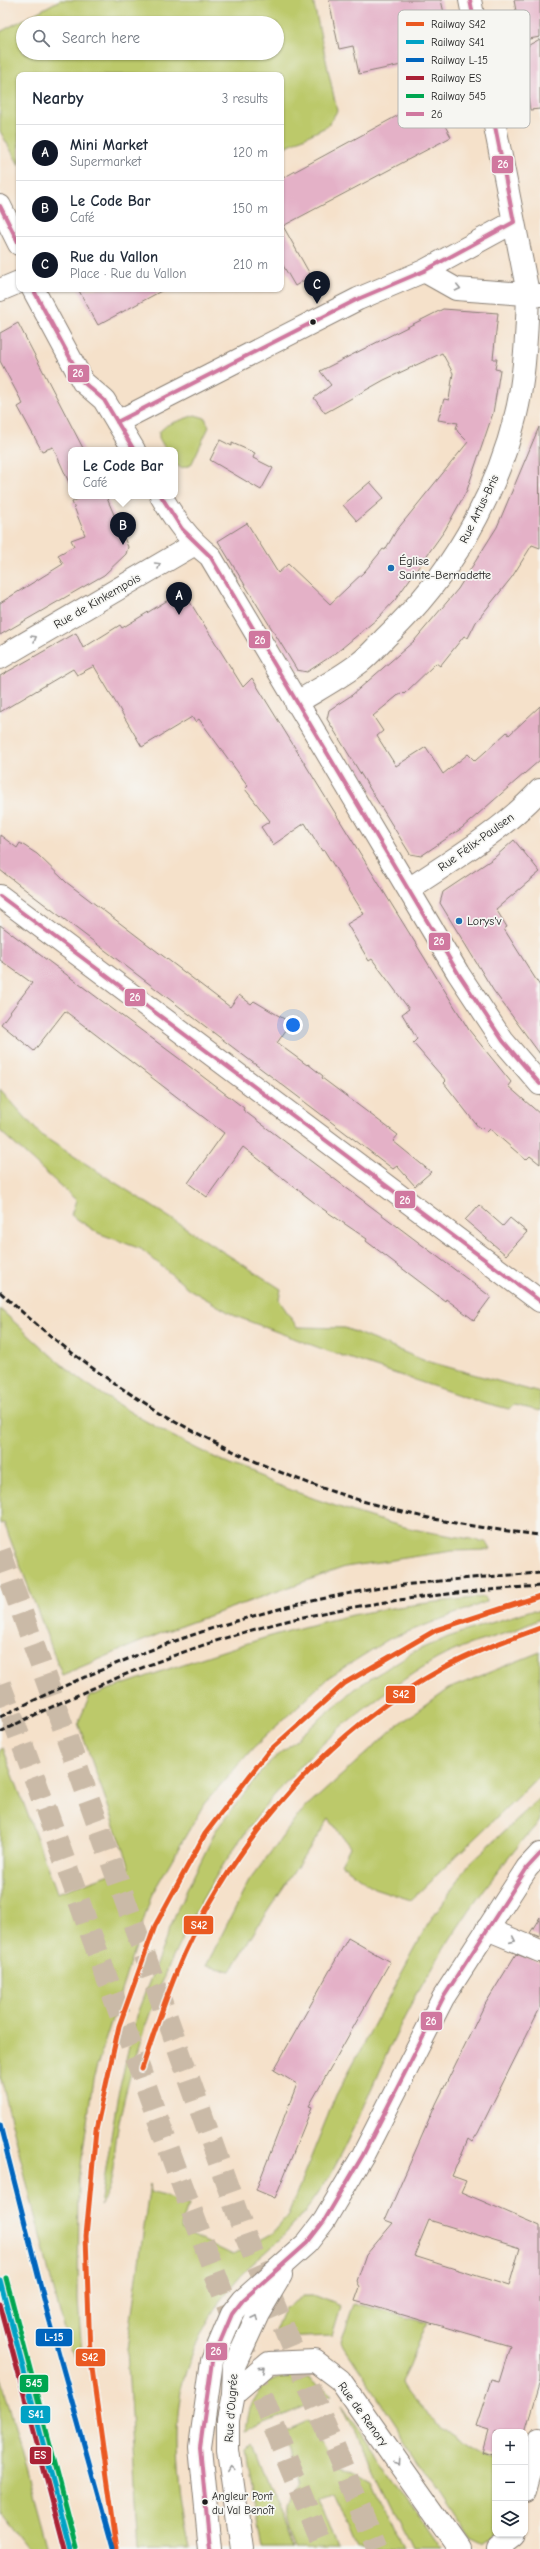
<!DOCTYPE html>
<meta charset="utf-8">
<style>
:root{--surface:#fff;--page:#f6f6f7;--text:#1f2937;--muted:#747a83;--line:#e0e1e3;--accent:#111827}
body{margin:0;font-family:"Comic Neue",sans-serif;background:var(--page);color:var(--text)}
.controls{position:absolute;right:12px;bottom:12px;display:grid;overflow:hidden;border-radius:8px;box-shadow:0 1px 3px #0004}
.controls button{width:36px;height:36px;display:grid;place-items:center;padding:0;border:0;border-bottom:1px solid var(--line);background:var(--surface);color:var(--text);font:20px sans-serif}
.you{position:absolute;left:293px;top:1025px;width:14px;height:14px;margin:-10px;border:3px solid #fff;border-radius:50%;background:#1a73e8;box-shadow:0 0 0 6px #1a73e833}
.badge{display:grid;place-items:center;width:26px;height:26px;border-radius:50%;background:var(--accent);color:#fff;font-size:13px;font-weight:700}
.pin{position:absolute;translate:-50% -33px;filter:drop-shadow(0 1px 2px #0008)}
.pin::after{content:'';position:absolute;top:21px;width:14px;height:12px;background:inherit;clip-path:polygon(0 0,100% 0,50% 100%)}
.popup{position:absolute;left:68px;top:447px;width:110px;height:52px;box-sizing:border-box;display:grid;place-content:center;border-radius:8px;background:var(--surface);filter:drop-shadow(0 1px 3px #0005);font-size:13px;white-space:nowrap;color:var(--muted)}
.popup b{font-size:15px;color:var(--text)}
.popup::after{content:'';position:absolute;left:50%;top:100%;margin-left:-8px;border:8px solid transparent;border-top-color:var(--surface)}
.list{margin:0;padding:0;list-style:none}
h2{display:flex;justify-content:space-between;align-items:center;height:52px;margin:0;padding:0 16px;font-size:17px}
h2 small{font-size:13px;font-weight:400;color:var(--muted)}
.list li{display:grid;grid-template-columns:26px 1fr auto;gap:12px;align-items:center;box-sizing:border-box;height:56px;padding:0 16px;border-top:1px solid var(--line)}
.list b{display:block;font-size:15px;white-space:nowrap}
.list p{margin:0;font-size:13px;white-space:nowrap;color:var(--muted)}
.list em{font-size:13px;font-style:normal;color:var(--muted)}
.icon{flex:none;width:22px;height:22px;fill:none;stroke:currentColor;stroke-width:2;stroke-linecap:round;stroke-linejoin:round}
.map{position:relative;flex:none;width:540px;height:2549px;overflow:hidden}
.search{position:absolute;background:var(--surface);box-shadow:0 1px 3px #0004;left:16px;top:16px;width:268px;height:44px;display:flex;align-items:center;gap:10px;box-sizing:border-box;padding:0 14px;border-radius:22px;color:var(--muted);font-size:15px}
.panel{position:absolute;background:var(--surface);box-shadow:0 1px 3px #0004;left:16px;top:72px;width:268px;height:220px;border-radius:8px}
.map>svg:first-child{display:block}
.green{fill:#bcc96b;stroke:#6c7244;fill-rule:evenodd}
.building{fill:#e4b1c7;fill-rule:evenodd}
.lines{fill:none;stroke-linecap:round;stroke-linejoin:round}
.motorway-tunnel{stroke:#cabaa7;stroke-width:22;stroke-dasharray:22 11;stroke-linecap:butt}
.minor-casing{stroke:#887e73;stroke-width:24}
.primary-casing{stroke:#887e73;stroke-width:24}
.minor{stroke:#fff;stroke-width:22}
.primary{stroke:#fff;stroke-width:22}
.rail{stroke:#1c1c1c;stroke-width:3;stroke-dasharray:6 3;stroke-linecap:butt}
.bus-1-casing{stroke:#f6f6f2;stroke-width:7}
.bus-1{stroke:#d0789f;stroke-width:4}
.rail-1-casing{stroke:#f6f6f2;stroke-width:8}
.rail-2-casing{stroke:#f6f6f2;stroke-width:8}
.rail-3-casing{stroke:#f6f6f2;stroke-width:8}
.rail-4-casing{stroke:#f6f6f2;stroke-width:8}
.rail-5-casing{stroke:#f6f6f2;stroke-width:8}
.rail-1{stroke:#ea5921;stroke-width:5}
.rail-2{stroke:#01a2c5;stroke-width:5}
.rail-3{stroke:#0065bd;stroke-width:5}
.rail-4{stroke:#aa2135;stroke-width:5}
.rail-5{stroke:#00a651;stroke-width:5}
.oneway{stroke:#999}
.bus-dot{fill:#1c1c1c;stroke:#f6f6f2;stroke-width:1.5}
.poi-dot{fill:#1f6fb2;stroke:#f6f6f2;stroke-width:1.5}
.labels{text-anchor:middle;stroke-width:3.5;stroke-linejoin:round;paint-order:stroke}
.bus-label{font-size:11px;fill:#1c1c1c;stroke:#f6f6f2;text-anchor:start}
.street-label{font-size:12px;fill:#1c1c1c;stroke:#f6f6f2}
.poi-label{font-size:12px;fill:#1c1c1c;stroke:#f6f6f2;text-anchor:start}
.key{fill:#f6f6f2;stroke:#b5b5b2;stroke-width:1}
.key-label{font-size:11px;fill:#1c1c1c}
.line-badge{stroke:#f6f6f2;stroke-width:1.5}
.badge-label{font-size:11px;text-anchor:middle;font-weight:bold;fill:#fff}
</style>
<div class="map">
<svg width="540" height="2549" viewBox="0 0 540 2549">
<rect width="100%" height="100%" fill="#f6f6f2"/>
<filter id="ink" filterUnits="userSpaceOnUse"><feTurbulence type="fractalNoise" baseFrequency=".025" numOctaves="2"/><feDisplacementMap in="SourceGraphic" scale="8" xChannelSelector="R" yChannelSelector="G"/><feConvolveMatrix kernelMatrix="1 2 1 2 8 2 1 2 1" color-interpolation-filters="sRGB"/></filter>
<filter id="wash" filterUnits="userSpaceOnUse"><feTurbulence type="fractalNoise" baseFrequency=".012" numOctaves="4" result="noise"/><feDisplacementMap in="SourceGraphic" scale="16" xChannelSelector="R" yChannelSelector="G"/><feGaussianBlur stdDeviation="0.9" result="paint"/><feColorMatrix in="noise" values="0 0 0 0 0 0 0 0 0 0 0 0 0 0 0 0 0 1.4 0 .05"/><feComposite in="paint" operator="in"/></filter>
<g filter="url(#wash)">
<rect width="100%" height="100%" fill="#f5e1ca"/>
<!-- green -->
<path class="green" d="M60,0H313L337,111L328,126L281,149V75H19V165L0,131V32ZM23,23H277V53H23Z
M195,415L205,418L209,427L191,465L181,468L175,464V450H166L159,438V432L167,425Z
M0,1089L41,1135L281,1289L279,1300L297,1327L345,1328L423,1360L540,1393V1411L514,1405L509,1409L474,1400L325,1350L235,1316L189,1289L141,1249L98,1233L71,1215L76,1200L0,1131Z
M0,1309C28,1334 56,1362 87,1384C181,1449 287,1494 397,1525C426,1533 457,1536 486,1542L490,1550L452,1551L345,1567L164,1632L62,1675L4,1523L0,1524Z
M485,1597L486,1602L389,1639L329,1677L253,1748L204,1804L152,1894L93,2079L79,2180L78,2300L82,2356L76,2358L70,2349L52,2284L0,2075V1750L3,1748L57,1893L130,1867L78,1723L90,1696C169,1669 246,1641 326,1621C378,1608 432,1602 485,1597Z
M532,1610L540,1611V1619C527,1625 514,1631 500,1635C486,1640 470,1643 456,1650C431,1660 408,1677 386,1692C263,1779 180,1912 136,2055C129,2080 121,2108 117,2134C113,2157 115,2187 100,2205L117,2100L136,2016L177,1910L216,1830L264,1768L354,1689L413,1652L453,1635Z
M540,1652V1775L411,1900L374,1888L341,1864L350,1847L329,1819L259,1924L231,1971L206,1966L249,1881L301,1812L394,1728L448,1689Z
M540,1798V1821C490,1876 445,1942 410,2007C379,2063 360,2124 328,2179C314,2202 295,2225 275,2244C264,2255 251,2264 241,2275C215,2304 195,2340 184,2378C171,2428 178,2498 190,2549H139L127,2349L150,2183L151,2192L188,2204L181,2230L233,2255L273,2233L287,2217L336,2095L427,1926L469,1864Z
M303,2296H316L341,2306L332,2336L278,2338L275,2331L284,2309Z
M354,2303L427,2323L402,2383C415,2409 468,2450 495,2460L496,2534L482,2543L470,2537L341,2342Z
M0,2373L48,2549H29L0,2512Z
M295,2374L310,2378L332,2395L246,2431C250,2396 259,2380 295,2374Z
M342,2405L441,2549H411Z
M308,2421L334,2467L353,2470L371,2480L402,2549H357L334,2494L320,2501L339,2549H295C283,2518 276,2511 298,2482L283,2432Z
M252,2441L293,2549H262L245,2448Z"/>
<g id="blocks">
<!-- building -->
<path class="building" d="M329,0H441L447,26L453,25L458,53L359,74L353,46L339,49Z
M514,0H540V37L518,41L515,23L518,22Z
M540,39V109L530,110L520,50Z
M430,98L451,137L283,226L311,276L295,286L281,262V179Z
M78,289H165L98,325Z
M443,309L498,313L493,359H497L495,369L500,370L493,413L467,490L445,530L395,600L377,619L336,653L307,672L297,670L218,541L247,523L278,573L288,564L330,604L365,571L383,549L385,550L396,531L468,442L458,432L456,428L458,423L438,420L444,399L449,400L453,373L442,353L384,380L325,413L314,398L331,385L320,371Z
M18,323L84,450H71V487L53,447L42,451L18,407L23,404L0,361V333Z
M539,427L540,548L532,545L512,577L476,622L468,638L464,636L440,666L436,663L404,694L402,692L373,716L383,731L377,736L396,766L426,747L443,774L468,754L475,761L507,732L509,735L540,706V760L462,828L421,856L410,854L327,719L329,710L352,695L414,641L458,589L497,527Z
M220,440L232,446V443L255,453L253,458L273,468L261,490L210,460Z
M370,482L384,498L357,521L343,505Z
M84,496H106L128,547L126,554L104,575L0,635V603L63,564L58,555L74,546L71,540L85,535L72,502Z
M183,591L243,687L252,678L469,1030L511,1082L508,1086L540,1114V1164L530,1156L526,1160L490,1129L487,1132L481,1126L479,1128L444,1083L446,1081L413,1043L417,1039L402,1014L409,1009L372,959L369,961L347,924L364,914L324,850L322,851L305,823L273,845L261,827L270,821L245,789L248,786L199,719L195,722L192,717L142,747L94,666L77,675L73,669L0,712V676L76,633L83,648L120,625L122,628Z
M0,835L17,848L20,843L37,854L66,882L230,1007L239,995L251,1004L254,1001L291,1023L277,1043L307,1065L308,1064L323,1076L322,1078L398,1135L393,1141L431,1172L415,1186L397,1166L393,1169L31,894L0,870Z
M514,840L540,872L496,909L507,927L504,929L540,986V1054L493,990L440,903L443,892L494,858Z
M0,925L181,1060L244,1108L243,1110L491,1297L474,1320L446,1299L445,1301L366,1241L367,1239L320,1207L243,1147L207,1197L188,1183L224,1133L65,1011L34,1051L1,1024L32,983L0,960Z
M479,1205L503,1226L510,1218L527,1232L506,1255L465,1220Z
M540,1917V1937L530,1933Z
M348,1938L390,1962L309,2106L312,2107L275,2198L256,2190L297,2084L274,2070Z
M516,1954L540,1963V2008L478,2133L472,2142L468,2139L452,2176L466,2181L461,2192L540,2226V2381L525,2432H495V2456L483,2452L489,2430L476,2426L491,2380L499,2382L510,2346L355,2301L360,2287L357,2281L366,2255L393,2223L385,2220L436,2104L484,2006ZM429,2220L520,2248L509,2286L414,2256Z"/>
</g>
</g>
<g filter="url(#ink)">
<use href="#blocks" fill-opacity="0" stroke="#887e73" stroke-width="1"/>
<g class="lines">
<!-- motorway-tunnel -->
<path class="motorway-tunnel" d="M0,1551L245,2235L377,2549
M0,1684C107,1973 205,2264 324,2549"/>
<defs>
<path id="minor" d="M0,206L19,244
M424,271L456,289L540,295
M33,289L83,382L104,400L134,450
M0,290L19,282
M117,422L358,299L424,271L514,222
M161,496C175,520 188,539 210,556L458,973L503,1041L540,1084
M0,658L195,544
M296,703C317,690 338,679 358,664C368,657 377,646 386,637C450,577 495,499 516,414C525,379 527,329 528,293L470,0
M409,889C454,859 503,830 540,790
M0,896L540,1301
M487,1929L540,1951
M233,2394L269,2363L315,2361L340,2380L459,2549
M525,2491L540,2438
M497,2549L512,2538L513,2534"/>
<path id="primary" d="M210,2549L200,2447L212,2361L232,2314L243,2300L307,2243L324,2221L363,2155L443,1998L527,1868L540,1854
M242,2549L228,2450V2420L233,2394L234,2366L258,2314L281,2275"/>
</defs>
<!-- minor casing -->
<use href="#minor" class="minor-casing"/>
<!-- primary casing -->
<use href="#primary" class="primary-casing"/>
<!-- minor -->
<use href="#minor" class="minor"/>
<!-- primary -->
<use href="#primary" class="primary"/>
<!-- rail -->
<path class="rail" d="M0,1292C117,1401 256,1477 411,1514C453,1524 497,1530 540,1535
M0,1717C117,1658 238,1612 368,1590C425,1581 483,1577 540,1573
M0,1732C80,1692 160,1657 245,1632C341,1604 441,1593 540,1586"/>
<defs>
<path id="bus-1" d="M0,206L19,244
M33,289L83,382L104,400L134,450
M117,422L358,299L424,271L514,222L470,0
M161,496L182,529L210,556L458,973L503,1041L540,1084
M0,896L540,1301
M210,2549L200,2447L212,2361L232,2314L243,2300L307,2243L324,2221L363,2155L443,1998L527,1868L540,1854"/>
</defs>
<!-- bus-1 casing -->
<use href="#bus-1" class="bus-1-casing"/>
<!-- bus-1 -->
<use href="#bus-1" class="bus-1"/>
<defs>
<path id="rail-1" d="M142,2069C155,2029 168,1990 185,1952C238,1836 330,1730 442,1669C473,1652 507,1640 540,1628
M117,2549L90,2354L86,2236L96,2130L119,2026L155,1926L205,1834L268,1752L345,1683L436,1630L540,1596"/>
<path id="rail-2" d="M0,2280L71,2549"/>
<path id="rail-3" d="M0,2125L47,2311L113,2549"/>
<path id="rail-4" d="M0,2304L65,2549"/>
<path id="rail-5" d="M6,2278L77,2547"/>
</defs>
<!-- rail-1 casing -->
<use href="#rail-1" class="rail-1-casing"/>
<!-- rail-2 casing -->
<use href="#rail-2" class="rail-2-casing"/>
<!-- rail-3 casing -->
<use href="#rail-3" class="rail-3-casing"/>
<!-- rail-4 casing -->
<use href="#rail-4" class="rail-4-casing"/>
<!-- rail-5 casing -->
<use href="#rail-5" class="rail-5-casing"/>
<!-- rail-1 -->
<use href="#rail-1" class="rail-1"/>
<!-- rail-2 -->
<use href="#rail-2" class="rail-2"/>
<!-- rail-3 -->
<use href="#rail-3" class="rail-3"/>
<!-- rail-4 -->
<use href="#rail-4" class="rail-4"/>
<!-- rail-5 -->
<use href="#rail-5" class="rail-5"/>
</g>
<!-- one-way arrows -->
<defs><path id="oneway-chevron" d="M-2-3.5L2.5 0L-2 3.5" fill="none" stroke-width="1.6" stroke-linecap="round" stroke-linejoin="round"/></defs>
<g class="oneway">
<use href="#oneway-chevron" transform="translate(458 288) rotate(13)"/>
<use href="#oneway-chevron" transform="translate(158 565) rotate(-30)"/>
<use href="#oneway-chevron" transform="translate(34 638) rotate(-30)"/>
<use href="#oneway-chevron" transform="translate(513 1940) rotate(24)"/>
<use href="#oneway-chevron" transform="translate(256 2318) rotate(-64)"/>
<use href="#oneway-chevron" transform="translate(263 2369) rotate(-40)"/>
<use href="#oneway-chevron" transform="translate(397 2462) rotate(55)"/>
<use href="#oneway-chevron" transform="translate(231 2469) rotate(-98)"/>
</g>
</g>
<!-- markers -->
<g class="bus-dot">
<circle cx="313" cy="322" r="3.5"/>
<circle cx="205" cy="2502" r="3.5"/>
</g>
<g class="poi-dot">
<circle cx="391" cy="568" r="4"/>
<circle cx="459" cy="921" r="4"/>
</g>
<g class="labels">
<!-- bus labels -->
<g class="bus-label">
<text x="212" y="2500">Angleur Pont<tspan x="212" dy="14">du Val Benoît</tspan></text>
</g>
<!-- street labels -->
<g class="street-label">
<text transform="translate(479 509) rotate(-64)" y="4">Rue Artus-Bris</text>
<text transform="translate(97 601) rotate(-30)" y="4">Rue de Kinkempois</text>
<text transform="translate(476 842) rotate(-36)" y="4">Rue Félix-Paulsen</text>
<text transform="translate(231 2408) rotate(-86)" y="4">Rue d'Ougrée</text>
<text transform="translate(363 2414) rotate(54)" y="4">Rue de Renory</text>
</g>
<!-- poi labels -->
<g class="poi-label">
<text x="399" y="565">Église<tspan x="399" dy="14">Sainte-Bernadette</tspan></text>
<text x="467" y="925">Lorys'v</text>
</g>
</g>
<!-- legend -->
<rect x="398" y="10" width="132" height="118" rx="6" class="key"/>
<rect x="406" y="22" width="18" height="4" fill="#ea5921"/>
<rect x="406" y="40" width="18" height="4" fill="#01a2c5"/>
<rect x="406" y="58" width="18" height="4" fill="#0065bd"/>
<rect x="406" y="76" width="18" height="4" fill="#aa2135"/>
<rect x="406" y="94" width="18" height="4" fill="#00a651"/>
<rect x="406" y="112" width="18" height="4" fill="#d0789f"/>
<g class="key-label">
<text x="431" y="28">Railway S42</text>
<text x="431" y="46">Railway S41</text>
<text x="431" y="64">Railway L-15</text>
<text x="431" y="82">Railway ES</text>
<text x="431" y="100">Railway 545</text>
<text x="431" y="118">26</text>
</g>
<g class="line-badge">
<rect x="491" y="155" width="23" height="19" rx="4" fill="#d0789f"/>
<rect x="67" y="364" width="23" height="19" rx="4" fill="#d0789f"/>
<rect x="248" y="630" width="23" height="19" rx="4" fill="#d0789f"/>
<rect x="428" y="932" width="23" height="19" rx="4" fill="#d0789f"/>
<rect x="124" y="988" width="22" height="19" rx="4" fill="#d0789f"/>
<rect x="394" y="1190" width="22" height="19" rx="4" fill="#d0789f"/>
<rect x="385" y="1685" width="31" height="19" rx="4" fill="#ea5921"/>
<rect x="183" y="1915" width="31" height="20" rx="4" fill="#ea5921"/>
<rect x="420" y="2011" width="23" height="20" rx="4" fill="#d0789f"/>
<rect x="35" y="2328" width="38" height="19" rx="4" fill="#0065bd"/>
<rect x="205" y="2342" width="23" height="19" rx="4" fill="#d0789f"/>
<rect x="75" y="2348" width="31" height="19" rx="4" fill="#ea5921"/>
<rect x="19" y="2374" width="30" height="19" rx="4" fill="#00a651"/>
<rect x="20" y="2405" width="31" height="19" rx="4" fill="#01a2c5"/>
<rect x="29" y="2446" width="23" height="19" rx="4" fill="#aa2135"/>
</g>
<g class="badge-label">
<text x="503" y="168">26</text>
<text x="78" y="377">26</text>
<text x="260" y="644">26</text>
<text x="439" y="945">26</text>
<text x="135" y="1001">26</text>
<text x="405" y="1204">26</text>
<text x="401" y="1698">S42</text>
<text x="199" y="1929">S42</text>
<text x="431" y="2025">26</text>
<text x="54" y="2341">L-15</text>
<text x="216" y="2355">26</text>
<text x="90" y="2361">S42</text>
<text x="34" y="2387">545</text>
<text x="36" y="2418">S41</text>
<text x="40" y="2459">ES</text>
</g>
</svg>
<div class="controls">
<button>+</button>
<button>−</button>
<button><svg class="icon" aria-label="layers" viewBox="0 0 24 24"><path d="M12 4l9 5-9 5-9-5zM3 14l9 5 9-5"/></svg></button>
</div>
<div class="you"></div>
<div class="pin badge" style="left:179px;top:615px">A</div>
<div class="pin badge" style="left:123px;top:545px">B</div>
<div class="popup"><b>Le Code Bar</b>Café</div>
<div class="pin badge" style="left:317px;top:304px">C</div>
<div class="search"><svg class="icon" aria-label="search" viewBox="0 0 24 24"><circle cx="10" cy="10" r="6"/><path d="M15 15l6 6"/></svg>Search here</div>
<section class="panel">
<h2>Nearby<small>3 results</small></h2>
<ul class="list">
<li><span class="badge">A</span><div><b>Mini Market</b><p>Supermarket</p></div><em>120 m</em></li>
<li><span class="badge">B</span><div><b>Le Code Bar</b><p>Café</p></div><em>150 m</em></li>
<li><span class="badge">C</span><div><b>Rue du Vallon</b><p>Place · Rue du Vallon</p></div><em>210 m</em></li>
</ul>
</section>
</div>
